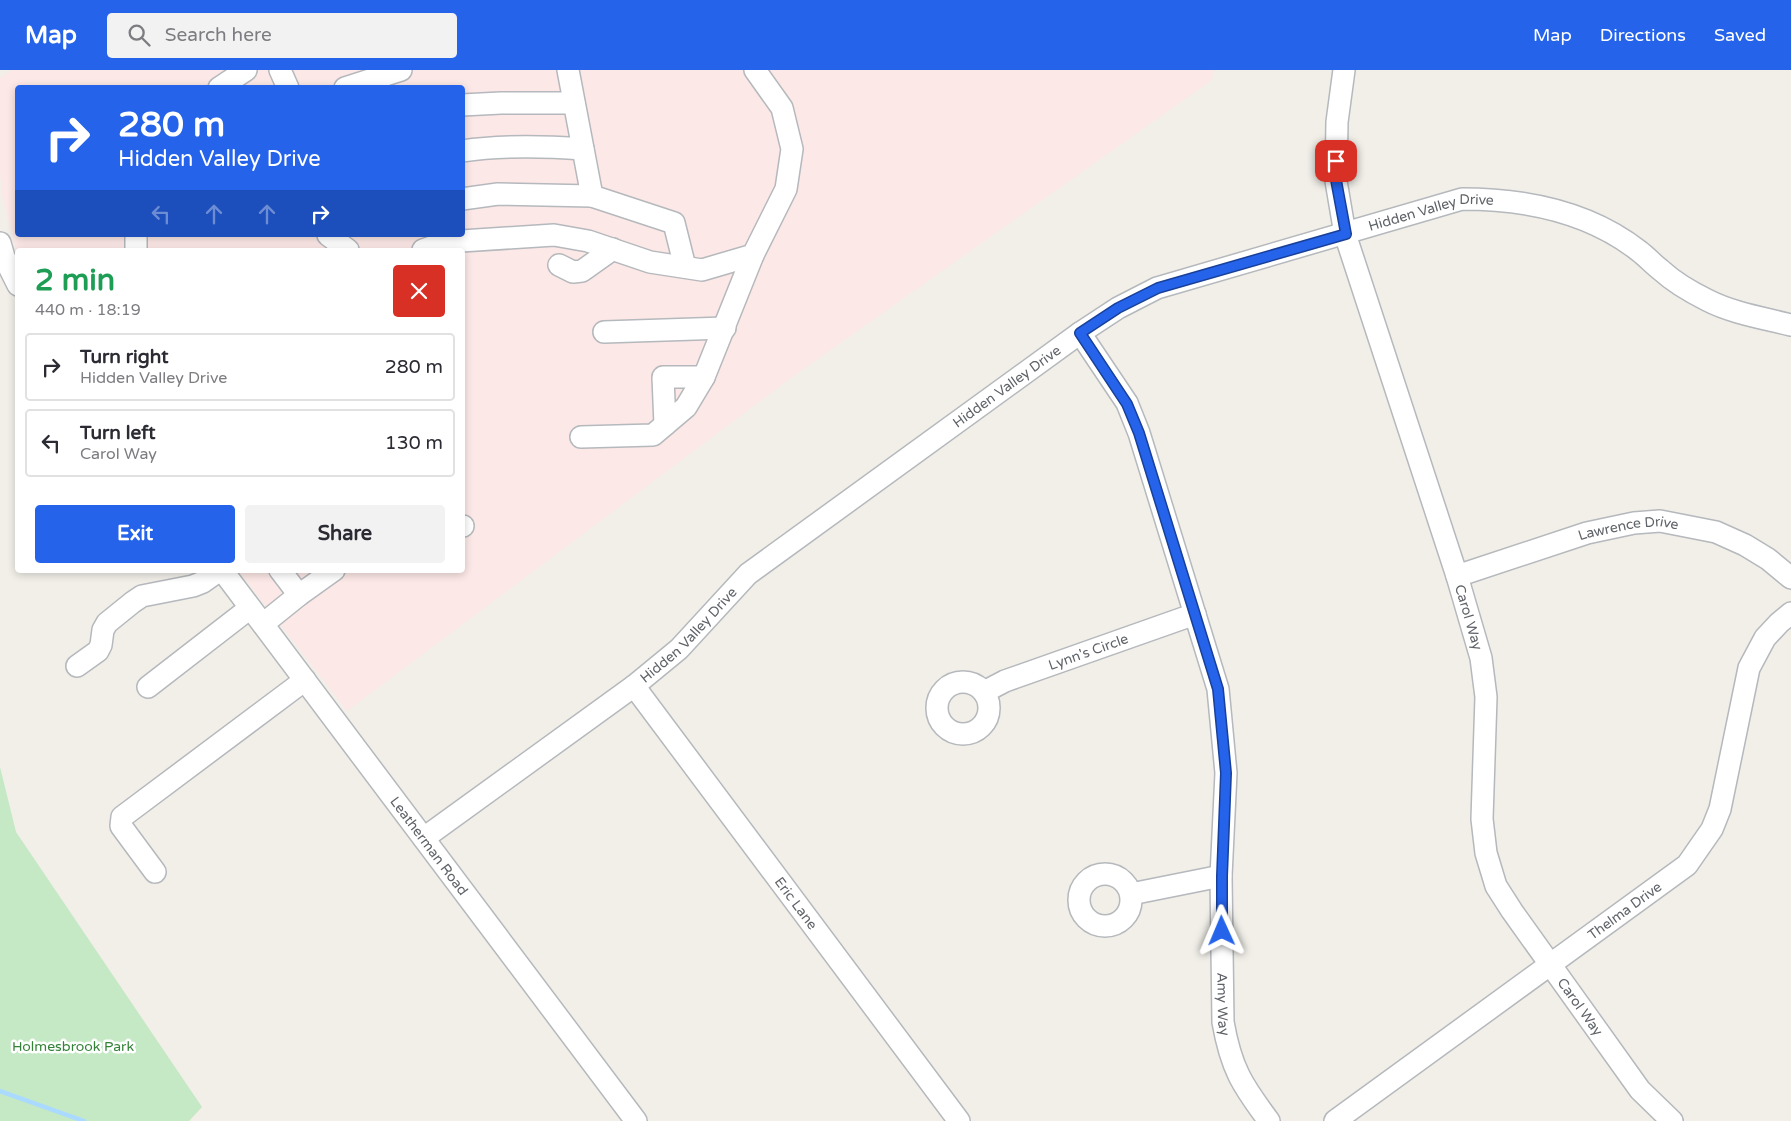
<!DOCTYPE html>
<html lang="en">
<head>
<meta charset="utf-8">
<style>
  body { margin:0; font-family:"Varela Round",sans-serif; background:#f2f2f3; color:#2b2b33; height:100vh; display:flex; flex-direction:column; font-size:19px; white-space:nowrap }
  * { box-sizing:border-box; margin:0 }
  p { font-size:16px; color:#7c7c81 }
  .icon { flex:none; width:28px; height:28px; fill:none; stroke:currentColor; stroke-width:2; stroke-linecap:round; stroke-linejoin:round }
  .map { position:relative; flex:1; overflow:hidden }
  .details { position:absolute; left:15px; top:178px; width:450px; height:325px; display:flex; flex-direction:column; background:#fff; border-radius:5px; box-shadow:0 2px 8px #0003 }
  .details>* { flex:none }
  .hud { position:absolute; left:15px; top:15px; width:450px; height:152px; border-radius:5px; box-shadow:0 2px 8px #0003; background:#2563eb; color:#fff; overflow:hidden }
  .pin { position:absolute; display:grid; place-items:center; width:42px; height:42px; color:#fff; margin:-21px; border-radius:10px; box-shadow:0 2px 8px #0006 }
  .me { position:absolute; width:55px; margin:-28px; rotate:359deg; stroke-linejoin:round; filter:drop-shadow(0 0 4px #0008) }
  .turn { display:flex; align-items:center; gap:18px; height:105px; padding:0 20px; font-size:22px }
  .turn .icon { width:65px; height:65px; stroke-width:2.5 }
  .turn b { display:block; font-size:35px; line-height:42px }
  .lanes { display:flex; align-items:center; height:48px; padding:0 20px; background:#0003; justify-content:center; gap:25px; direction:ltr }
  .lanes .off { opacity:.35 }
  .round { display:grid; place-items:center; flex:none; width:52px; height:52px; border-radius:5px; background:#f2f2f3 }
  .overview { display:flex; align-items:center; justify-content:space-between; height:85px; padding:0 20px }
  h1 { font-size:30px; font-weight:700; line-height:38px; color:#1e9e55 }
  .button { display:flex; gap:10px; margin-top:auto; padding:10px 20px }
  .button a { flex:1; height:58px; border-radius:5px; background:#2563eb; color:#fff; font-size:20px; font-weight:700; line-height:58px; text-align:center }
  .button a+a { background:#f2f2f3; color:#2b2b33 }
  ul { padding:0; list-style:none }
  li { display:flex; align-items:center; gap:15px; height:68px; margin:0 10px 8px; padding:0 10px; border:2px solid #e1e1e2; border-radius:5px }
  li div { flex:1 }
  li b { display:block; font-size:19px }
  li em { font-style:normal }
  header { display:flex; align-items:center; gap:30px; box-sizing:border-box; height:70px; padding:0 25px; background:#2563eb; color:#fff }
  header strong { font-size:24px }
  nav { display:flex; gap:28px; margin-inline-start:auto; font-size:18px }
  .search { width:350px; height:45px; background:#f2f2f3; display:flex; align-items:center; gap:12px; box-sizing:border-box; padding:0 18px; border-radius:5px; color:#7c7c81; font-size:19px }
  .map>svg:first-child { display:block }
</style>
</head>
<body>
<header>
<strong>Map</strong>
<div class="search"><svg class="icon" aria-label="search" viewBox="0 0 24 24"><circle cx="10" cy="10" r="6"/><path d="M15 15l6 6"/></svg>Search here</div>
<nav><a>Map</a><a>Directions</a><a>Saved</a></nav>
</header>
<div class="map">
<svg width="1791" height="1051" viewBox="0 0 1791 1051">
  <rect width="100%" height="100%" fill="#f1efe8"/>
  <path fill="#fce8e6" fill-rule="evenodd" d="M 12,0 L 1214,0 L 1212,10 L 791,308 L 347,641 L 238,500 L 462,500 L 462,180 L 18,180 L 17,185 L 2,125 L 0,101 L 0,8 ZM 18,18 L 462,18 L 462,165 L 18,165 Z"/>
  <polygon fill="#c5e8c5" points="0,697 16,762 202,1037 189,1051 0,1051"/>
  <g fill="none" stroke-linecap="round" stroke-linejoin="round">
    <polyline stroke="#aadaff" stroke-width="4.5" points="0,1021 84,1051"/>
    <g stroke="#b5b8bc" stroke-width="24">
      <g id="minor">
        <polyline points="280,0 288,18"/>
        <polyline points="568,0 592,126 674,153 685,197"/>
        <path id="s1" d="M 1344,0 L 1337,52 L 1336,111 L 1345,164 L 1457,506 L 1481,588 L 1486,627 L 1482,749 L 1486,783 L 1496,816 L 1512,841 L 1640,1020 L 1672,1051"/>
        <polyline points="219,18 246,0"/>
        <polyline points="345,18 401,0"/>
        <polyline points="462,35 501,33 574,33"/>
        <path d="M 462,81 C 502,75 542,76 583,79"/>
        <polyline points="462,129 498,124 592,126"/>
        <polyline points="328,165 348,180"/>
        <polyline points="0,173 4,187 18,215"/>
        <polyline points="136,180 136,165"/>
        <polyline points="423,180 446,172 554,165 588,171 650,192 702,200 753,185 786,119 792,79 782,38 755,0"/>
        <polyline points="559,195 573,202 582,201 613,179"/>
        <polyline points="604,262 725,258"/>
        <path id="s2" d="M 1080,263 L 1127,333 L 1139,363 L 1218,619 L 1226,703 L 1221,806 L 1223,952 C 1231,998 1242,1015 1269,1051"/>
        <polyline points="665,355 663,307 704,307"/>
        <polyline points="581,367 653,365 686,337 704,307 753,185"/>
        <polyline points="462,456 463,456"/>
        <path id="s3" d="M 222,500 L 636,1051"/>
        <path id="s4" d="M 1457,506 L 1587,463 L 1634,453 L 1660,451 L 1716,462 L 1745,475 L 1768,489 L 1791,508"/>
        <polyline points="299,525 334,500"/>
        <polyline points="263,554 299,525 280,500"/>
        <polyline points="77,596 98,581 101,575 103,560 107,553 133,532 142,526 193,516 203,512 220,500"/>
        <circle cx="963" cy="638" r="26"/>
        <path id="s5" d="M 634,616 L 959,1051"/>
        <polyline points="148,617 250,538"/>
        <path id="s6" d="M 984,622 L 1005,611 L 1195,544"/>
        <path id="s7" d="M 424,768 L 634,616 L 679,579 L 748,504 L 1080,263 L 1118,238 L 1157,218 L 1462,129 C 1525,129 1588,141 1639,181 C 1647,187 1654,195 1662,201 C 1675,213 1691,222 1707,230 C 1732,243 1763,248 1791,255"/>
        <polyline points="155,802 121,756 122,747 305,610"/>
        <circle cx="1105" cy="830" r="26"/>
        <polyline points="1131,824 1221,806"/>
        <path id="s8" d="M 1335,1051 L 1687,795 L 1712,759 L 1720,739 L 1749,598 L 1765,568 L 1779,553 L 1791,543"/>
      </g>
    </g>
    <use href="#minor" stroke="#fff" stroke-width="21"/>
  </g>
  <g fill="none" stroke-linecap="round" stroke-linejoin="round">
    <g stroke="#184099" stroke-width="12">
      <polyline id="route" points="1222,861 1222,806 1226,703 1218,619 1139,363 1127,334 1080,263 1118,238 1158,218 1346,164 1336,110 1336,91"/>
    </g>
    <use href="#route" stroke="#2563eb" stroke-width="9"/>
  </g>
  <g text-anchor="middle" stroke-width="5" stroke-linejoin="round" paint-order="stroke">
    <g font-size="14" fill="#5f6368" stroke="#fff">
      <text dy="5" stroke="none"><textPath href="#s7" startOffset="1204">Hidden Valley Drive</textPath></text>
      <text dy="5" stroke="none"><textPath href="#s7" startOffset="739">Hidden Valley Drive</textPath></text>
      <text dy="5" stroke="none"><textPath href="#s4" startOffset="179">Lawrence Drive</textPath></text>
      <text dy="5" stroke="none"><textPath href="#s1" startOffset="568">Carol Way</textPath></text>
      <text dy="5" stroke="none"><textPath href="#s7" startOffset="334">Hidden Valley Drive</textPath></text>
      <text dy="5" stroke="none"><textPath href="#s6" startOffset="112">Lynn's Circle</textPath></text>
      <text dy="5" stroke="none"><textPath href="#s3" startOffset="345">Leatherman Road</textPath></text>
      <text dy="5" stroke="none"><textPath href="#s5" startOffset="271">Eric Lane</textPath></text>
      <text dy="5" stroke="none"><textPath href="#s8" startOffset="358">Thelma Drive</textPath></text>
      <text dy="5" stroke="none"><textPath href="#s2" startOffset="700">Amy Way</textPath></text>
      <text dy="5" stroke="none"><textPath href="#s1" startOffset="988">Carol Way</textPath></text>
    </g>
    <g font-size="14" fill="#348238" stroke="#fff">
      <text x="73" y="981">Holmesbrook Park</text>
    </g>
  </g>
</svg>
<div class="pin" style="left:1336px;top:91px;background:#d93025"><svg class="icon" aria-label="arrive" viewBox="0 0 24 24"><path d="M6 21V4h12l-3 4 3 4H6"/></svg></div>
<svg class="me" style="left:1222px;top:861px" viewBox="-20 -20 40 40"><path d="M0-17L14 15 0 8-14 15z" fill="#2563eb" stroke="#fff" stroke-width="4"/></svg>
<div class="hud">
<div class="turn"><svg class="icon" aria-label="right" viewBox="0 0 24 24"><path d="M7 20v-9h11M14 6l5 5-5 5"/></svg><div><b>280 m</b>Hidden Valley Drive</div></div>
<div class="lanes"><svg class="icon off" aria-label="left" viewBox="0 0 24 24"><path d="M17 20v-9H6M10 6l-5 5 5 5"/></svg><svg class="icon off" aria-label="ahead" viewBox="0 0 24 24"><path d="M12 20V5M6 11l6-6 6 6"/></svg><svg class="icon off" aria-label="ahead" viewBox="0 0 24 24"><path d="M12 20V5M6 11l6-6 6 6"/></svg><svg class="icon" aria-label="right" viewBox="0 0 24 24"><path d="M7 20v-9h11M14 6l5 5-5 5"/></svg></div>
</div>
<section class="details">
<div class="overview"><div><h1>2 min</h1><p>440 m · 18:19</p></div><a class="round" style="background:#d93025;color:#fff"><svg class="icon" aria-label="close" viewBox="0 0 24 24"><path d="M6 6l12 12M18 6L6 18"/></svg></a></div>
<ul>
<li><svg class="icon" aria-label="right" viewBox="0 0 24 24"><path d="M7 20v-9h11M14 6l5 5-5 5"/></svg><div><b>Turn right</b><p>Hidden Valley Drive</p></div><em>280 m</em></li>
<li><svg class="icon" aria-label="left" viewBox="0 0 24 24"><path d="M17 20v-9H6M10 6l-5 5 5 5"/></svg><div><b>Turn left</b><p>Carol Way</p></div><em>130 m</em></li>
</ul>
<div class="button"><a>Exit</a><a>Share</a></div>
</section>
</div>
</body>
</html>
